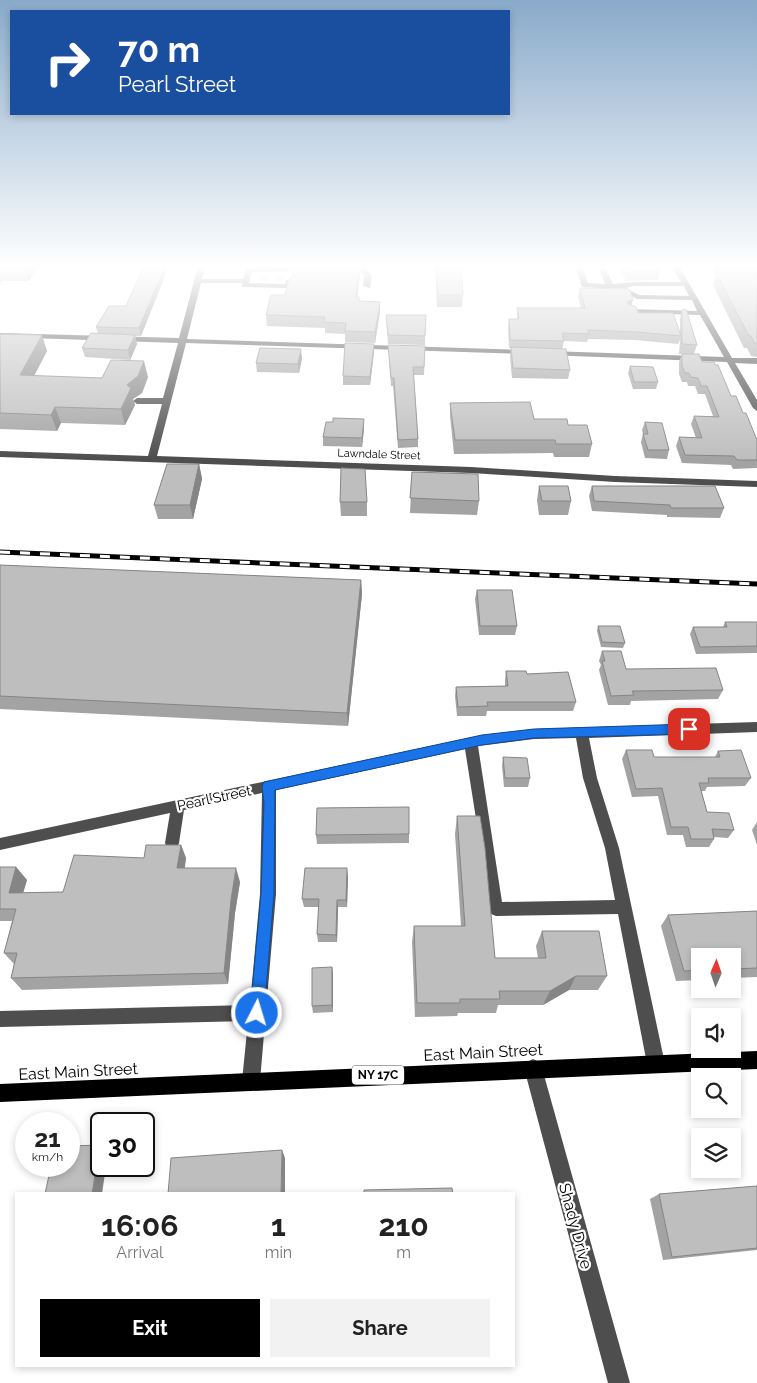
<!DOCTYPE html>
<html lang="en">
<head>
<meta charset="utf-8">
<style>
  body { margin:0; font-family:Raleway,sans-serif; background:#f2f2f2; color:#222; height:100vh; display:flex; flex-direction:column; font-size:19px; white-space:nowrap }
  * { box-sizing:border-box; margin:0 }
  p { font-size:16px; color:#767676 }
  .icon { flex:none; width:28px; height:28px; fill:none; stroke:currentColor; stroke-width:2; stroke-linecap:round; stroke-linejoin:round }
  .map { position:relative; flex:1; overflow:hidden }
  .details { position:absolute; left:15px; top:1192px; width:500px; height:175px; display:flex; flex-direction:column; background:#fff; border-radius:0px; box-shadow:0 2px 8px #0003 }
  .details>* { flex:none }
  .banner { position:absolute; left:10px; top:10px; width:500px; height:105px; border-radius:0px; box-shadow:0 2px 8px #0003; background:#1a4fa0; color:#fff; overflow:hidden }
  .needle { width:32px; rotate:2deg }
  .controls { position:absolute; left:691px; top:948px; display:grid; gap:10px }
  .controls a { display:grid; place-items:center; width:50px; height:50px; border-radius:0px; background:#fff; box-shadow:0 2px 8px #0003; font-size:25px }
  .speed { position:absolute; left:15px; top:1112px; display:flex; gap:10px; font-size:25px; font-weight:700; text-align:center }
  .speed>* { display:grid; place-content:center; width:65px; height:65px; border-radius:50%; background:#fff; box-shadow:0 2px 8px #0003; line-height:1 }
  .speed small { font-size:12px; font-weight:400 }
  .speed .limit { border:2px solid #111; border-radius:8px; background:#fff; color:#111 }
  .pin { position:absolute; display:grid; place-items:center; width:42px; height:42px; color:#fff; margin:-21px; border-radius:10px; box-shadow:0 2px 8px #0006 }
  .me { position:absolute; width:55px; margin:-28px; rotate:5deg; stroke-linejoin:round; filter:drop-shadow(0 0 4px #0008) }
  .turn { display:flex; align-items:center; gap:18px; height:105px; padding:0 25px; font-size:22px }
  .turn .icon { width:65px; height:65px; stroke-width:2.5 }
  .turn b { display:block; font-size:35px; line-height:42px }
  .eta { display:flex; justify-content:space-evenly; align-items:center; height:85px; text-align:center }
  .eta b { font-size:30px; font-weight:700; line-height:35px }
  .cta { display:flex; gap:10px; margin-top:auto; padding:10px 25px }
  .cta a { flex:1; height:58px; border-radius:0px; background:#000; color:#fff; font-size:20px; font-weight:700; line-height:58px; text-align:center }
  .cta a+a { background:#f2f2f2; color:#222 }
  .map>svg:first-child { display:block }
</style>
</head>
<body>
<div class="map">
<svg width="757" height="1383" viewBox="0 0 757 1383">
  <rect width="100%" height="100%" fill="#fff"/>
  <g fill="none" stroke-linecap="round" stroke-linejoin="round">
    <g stroke="#d9d9d9" stroke-width="8" stroke-dasharray="8 4.5" stroke-linecap="butt">
      <polyline points="263,281 264,276"/>
      <polyline points="278,282 279,277"/>
    </g>
    <g fill="#4e4e4e" fill-rule="evenodd">
      <polygon points="198,266 206,266 202,279 243,279 246,269 252,267 308,267 312,269 308,271 252,272 249,283 285,284 286,280 292,280 292,286 288,288 245,287 242,287 242,283 201,283 187,339 527,350 531,352 527,354 186,343 157,456 471,467 615,476 757,481 757,487 615,482 471,473 0,457 0,451 148,456 162,404 137,404 133,401 137,398 163,398 178,343 0,337 0,333 179,338"/>
      <polygon points="361,266 367,266 367,270 372,275 370,288 363,286 364,275 359,270"/>
      <path d="M 575,266 L 582,266 L 588,283 L 605,284 L 598,266 L 605,266 L 613,284 L 634,282 L 681,282 L 672,266 L 679,266 L 732,358 L 757,358 L 757,364 L 735,363 L 757,400 L 757,411 L 753,408 L 727,362 L 547,355 L 546,353 L 550,351 L 724,357 L 700,315 L 631,313 L 627,311 L 631,309 L 697,311 L 692,300 L 637,299 L 617,289 L 582,287 ZM 634,286 L 684,286 L 689,296 L 639,295 L 626,288 Z"/>
      <polygon points="744,266 757,266 757,270 746,270"/>
      <path d="M 757,722 L 757,732 L 589,738 L 597,778 L 619,848 L 665,1064 L 662,1070 L 656,1073 L 650,1070 L 647,1064 L 618,914 L 496,916 L 491,914 L 465,749 L 276,790 L 276,894 L 260,1081 L 257,1087 L 251,1090 L 245,1087 L 242,1081 L 248,1021 L 0,1027 L 0,1011 L 250,1005 L 260,894 L 262,793 L 184,810 L 179,843 L 177,848 L 172,849 L 167,848 L 165,843 L 170,813 L 0,850 L 0,838 L 482,735 L 534,729 ZM 576,738 L 583,778 L 605,848 L 615,900 L 502,902 L 478,746 L 534,739 Z"/>
      <polygon points="533,1059 539,1062 542,1068 630,1383 608,1383 524,1068 527,1062"/>
    </g>
    <polygon fill="#000" fill-rule="evenodd" points="757,1051 757,1069 0,1102 0,1084"/>
    <g stroke="#000" stroke-width="5">
      <polyline id="rail" points="0,552 757,584"/>
    </g>
    <use href="#rail" stroke="#fff" stroke-width="3" stroke-dasharray="10" stroke-linecap="butt"/>
  </g>
  <g fill="#a3a3a3">
    <polygon points="0,266 37,266 29,281 2,281 0,284"/>
    <polygon points="144,266 167,266 168,268 141,336 135,336 137,344 130,360 85,357 82,348 98,334 96,327 126,306"/>
    <polygon points="435,266 461,266 463,295 462,307 437,307"/>
    <polygon points="619,266 658,266 660,271 658,280 626,281"/>
    <polygon points="715,266 749,266 757,272 757,357 751,356 747,348 744,348 713,285 716,275 713,272"/>
    <polygon points="291,269 360,274 357,297 359,297 359,301 380,302 380,312 375,343 345,342 345,334 325,333 325,328 267,326 266,315 285,295 292,277"/>
    <polygon points="580,288 633,299 631,305 638,313 680,333 680,319 682,310 697,345 694,354 679,354 680,340 678,344 635,340 588,339 587,342 564,341 562,349 570,370 568,379 512,378 510,357 511,348 509,348 508,328 509,319 517,319 517,308 581,308 578,297"/>
    <polygon points="386,315 426,315 425,345 388,344"/>
    <polygon points="0,334 47,351 34,376 102,378 148,377 142,393 133,399 135,405 125,425 61,423 57,431 0,429"/>
    <polygon points="374,344 374,352 370,385 343,385 343,376"/>
    <polygon points="388,345 425,346 424,375 414,375 418,439 418,447 398,448 393,386 391,386"/>
    <polygon points="682,354 702,362 731,396 743,413 757,440 757,468 733,469 731,465 682,463 676,446 679,437 696,438 691,424 694,416 713,416 705,394 698,394 695,386 688,386 687,382 682,382 679,374 679,362"/>
    <polygon points="302,358 299,373 257,372 256,363"/>
    <polygon points="630,366 658,382 656,389 633,389 628,373"/>
    <polygon points="450,403 534,419 568,425 592,444 589,457 554,457 553,453 454,454 450,416"/>
    <polygon points="645,422 669,450 667,459 645,458 641,442 643,434 642,430"/>
    <polygon points="364,428 362,447 323,446 323,437"/>
    <polygon points="199,464 202,479 193,519 158,519 154,505"/>
    <polygon points="412,472 479,501 477,515 410,513"/>
    <polygon points="539,486 571,501 568,515 539,515 537,500"/>
    <polygon points="592,486 724,508 720,518 667,517 667,515 592,511 589,496"/>
    <polygon points="340,502 367,502 367,516 341,516"/>
    <polygon points="0,565 361,580 362,594 348,726 0,709"/>
    <polygon points="477,590 517,626 515,635 479,635 475,599"/>
    <polygon points="725,622 757,622 757,653 696,654 690,634 693,627 723,627"/>
    <polygon points="598,626 625,643 623,648 601,647 597,631"/>
    <polygon points="602,651 626,669 723,690 718,699 631,701 630,705 608,705 599,670 601,665 599,661"/>
    <polygon points="506,671 527,674 576,702 573,711 487,711 486,716 457,716 455,696 456,687 505,686 505,680"/>
    <polygon points="626,750 654,757 715,757 718,751 751,778 745,786 707,787 705,791 701,791 707,812 734,830 728,838 714,837 714,839 709,847 686,847 683,835 667,835 658,796 632,797 622,759"/>
    <polygon points="503,757 530,778 528,787 504,787 502,766"/>
    <polygon points="457,816 495,958 538,958 536,946 542,931 607,976 598,990 569,990 543,1005 498,1005 496,1013 458,1013 457,1016 415,1017 412,942 414,926 461,926 455,834"/>
    <polygon points="757,822 757,845 752,830"/>
    <polygon points="409,834 409,843 317,844 316,835"/>
    <polygon points="181,845 186,858 185,868 240,882 235,913 228,984 22,990 11,978 14,964 4,953 12,921 0,921 0,867 16,867 27,880 23,893 63,892 144,858"/>
    <polygon points="348,876 347,907 338,907 337,942 318,942 317,934 319,907 304,907 302,899"/>
    <polygon points="757,911 757,977 732,978 732,956 700,956 700,980 676,981 661,926 668,915"/>
    <polygon points="332,967 333,974 333,1012 313,1013 312,1006"/>
    <polygon points="757,1186 757,1250 663,1260 650,1199 659,1194"/>
  </g>
  <g fill="#858585">
    <polygon points="30,266 37,266 29,281 26,273"/>
    <polygon points="165,266 167,266 168,268 141,336 139,328"/>
    <polygon points="360,266 360,274 356,308 356,297"/>
    <polygon points="633,299 631,307 625,310 627,302"/>
    <polygon points="380,302 380,312 375,343 375,332"/>
    <polygon points="42,335 47,351 26,391 20,375"/>
    <polygon points="135,335 137,344 130,360 128,350"/>
    <polygon points="374,344 374,352 370,385 370,377"/>
    <polygon points="301,349 302,358 299,373 298,364"/>
    <polygon points="144,361 148,377 142,393 133,399 135,405 125,425 121,409 127,385"/>
    <polygon points="55,407 61,423 57,431 51,415"/>
    <polygon points="364,419 364,428 362,447 362,438"/>
    <polygon points="199,464 202,479 193,519 190,505"/>
    <polygon points="361,580 362,594 348,726 347,713"/>
    <polygon points="181,845 186,858 182,881 177,868"/>
    <polygon points="16,867 27,880 19,906 9,893"/>
    <polygon points="236,868 240,882 235,913 228,984 224,973 231,900"/>
    <polygon points="347,868 348,876 347,907 346,900"/>
    <polygon points="337,900 338,907 337,942 336,935"/>
    <polygon points="332,967 333,974 333,1012 332,1005"/>
    <polygon points="576,976 569,990 543,1005 550,991"/>
    <polygon points="100,1145 101,1145 101,1166 106,1166 102,1194 92,1194"/>
    <polygon points="282,1150 285,1158 285,1194 281,1194"/>
  </g>
  <g fill="#bebebe" stroke="#858585">
    <polygon points="0,266 30,266 26,273 0,273"/>
    <polygon points="144,266 165,266 139,328 96,327 109,306 126,306"/>
    <polygon points="292,266 359,266 356,297 359,297 359,301 380,302 375,332 345,331 346,323 324,322 325,317 266,315 271,295 285,295 289,279 293,276 294,272 291,269"/>
    <polygon points="436,266 461,266 463,295 438,295"/>
    <polygon points="625,266 658,266 660,271 628,272"/>
    <polygon points="721,266 749,266 757,272 757,344 755,344 751,336 749,336 716,273 726,273"/>
    <polygon points="580,288 629,289 633,299 627,302 628,304 636,307 638,313 673,313 681,336 637,332 588,330 589,334 562,333 564,341 510,340 509,319 519,319 517,308 585,308"/>
    <polygon points="686,309 697,345 682,344 682,310"/>
    <polygon points="386,315 426,315 425,336 388,335"/>
    <polygon points="91,333 135,335 128,350 82,348"/>
    <polygon points="0,334 42,335 20,375 102,378 111,360 144,361 138,376 127,385 131,388 121,409 55,407 51,415 0,413"/>
    <polygon points="345,343 374,344 370,377 343,376"/>
    <polygon points="388,345 425,346 424,367 413,367 418,439 398,440 394,378 391,378"/>
    <polygon points="511,347 566,349 570,370 513,368"/>
    <polygon points="260,348 301,349 298,364 256,363"/>
    <polygon points="682,354 699,354 702,362 714,362 715,365 718,365 731,396 736,396 743,413 746,413 757,440 757,460 737,460 734,456 685,455 679,437 702,438 694,416 719,417 707,386 701,386 698,378 691,377 689,373 685,373 682,366"/>
    <polygon points="630,366 653,367 658,382 634,382"/>
    <polygon points="530,402 534,419 567,419 568,425 587,425 592,444 556,444 555,440 455,440 450,403"/>
    <polygon points="333,418 364,419 362,438 323,437 326,422 333,422"/>
    <polygon points="645,422 662,423 669,450 648,450 643,434 648,434"/>
    <polygon points="167,464 199,464 190,505 154,505"/>
    <polygon points="341,468 365,469 367,502 340,502"/>
    <polygon points="412,472 478,474 479,501 410,498"/>
    <polygon points="539,486 568,486 571,501 542,501"/>
    <polygon points="592,486 715,486 724,508 671,508 670,505 594,501"/>
    <polygon points="0,565 361,580 347,713 0,696"/>
    <polygon points="477,590 512,590 517,626 480,626"/>
    <polygon points="725,622 757,622 757,646 700,647 693,627 727,627"/>
    <polygon points="598,626 620,626 625,643 602,642"/>
    <polygon points="602,651 621,651 626,669 716,668 723,690 632,691 634,695 611,696 602,661 605,661"/>
    <polygon points="506,671 526,671 527,674 568,672 576,702 487,702 488,706 458,707 456,687 508,686"/>
    <polygon points="626,750 652,750 654,757 720,757 718,751 741,750 751,778 708,778 709,783 699,783 707,812 729,813 734,830 712,829 714,839 691,839 688,827 671,827 662,788 636,789"/>
    <polygon points="503,757 527,758 530,778 505,778"/>
    <polygon points="409,807 409,834 316,835 317,808"/>
    <polygon points="457,816 480,816 485,848 495,958 546,958 542,931 599,931 607,976 576,976 550,991 499,991 500,999 460,999 460,1003 417,1003 414,926 465,926"/>
    <polygon points="146,845 181,845 177,868 236,868 231,900 224,973 11,978 17,953 4,953 16,909 0,909 0,867 16,867 9,893 63,892 74,855 144,858"/>
    <polygon points="305,868 347,868 346,900 337,900 336,935 317,934 319,899 302,899"/>
    <polygon points="757,911 757,968 732,969 732,956 700,956 700,970 684,971 668,915"/>
    <polygon points="332,967 332,1005 312,1006 312,968"/>
    <polygon points="100,1145 92,1194 45,1194 51,1166 69,1166 69,1146"/>
    <polygon points="282,1150 281,1194 168,1194 171,1158"/>
    <polygon points="757,1186 757,1248 672,1257 659,1194"/>
    <polygon points="452,1188 453,1194 364,1194 364,1190"/>
  </g>
  <linearGradient id="sky" x2="0" y2="1"><stop stop-color="#89aaca"/><stop offset="0.58" stop-color="#fff"/><stop offset="1" stop-color="#fff" stop-opacity="0"/></linearGradient>
  <rect width="757" height="459" fill="url(#sky)"/>
  <polygon fill="#1a73e8" stroke="#114b97" points="689,724 693,726 695,729 693,732 689,734 534,738 482,745 275,790 274,894 264,1013 262,1019 257,1021 252,1019 250,1013 261,894 264,803 262,786 264,782 482,735 534,729"/>
  <g text-anchor="middle" stroke-width="4.5" stroke-linejoin="round" paint-order="stroke">
    <g font-size="11" fill="#000" stroke="#fff">
      <text transform="translate(379 454) rotate(2)" y="4">Lawndale Street</text>
    </g>
    <rect fill="#fff" stroke="#4c4c4c" stroke-width="1" x="352" y="1065.5" width="52" height="19" rx="4"/>
    <g font-size="12" font-weight="bold" fill="#000">
      <text x="378" y="1079">NY 17C</text>
    </g>
    <g font-size="14" fill="#000" stroke="#fff">
      <text transform="translate(214 798) rotate(-12)" y="5">Pearl Street</text>
    </g>
    <g font-size="16" fill="#000" stroke="#fff">
      <text transform="translate(483 1052) rotate(-3)" y="6">East Main Street</text>
      <text transform="translate(78 1071) rotate(-3)" y="6">East Main Street</text>
      <text transform="translate(576 1226) rotate(75)" y="6">Shady Drive</text>
    </g>
  </g>
</svg>
<div class="controls">
<a><svg class="needle" viewBox="-14 -14 28 28"><path d="M0-13l5 13h-10z" fill="#e53935"/><path d="M0 13l5-13h-10z" fill="#767676"/></svg></a>
<a><svg class="icon" aria-label="sound" viewBox="0 0 24 24"><path d="M4 9h4l5-4v14l-5-4H4zM17 9q2 3 0 6"/></svg></a>
<a><svg class="icon" aria-label="search" viewBox="0 0 24 24"><circle cx="10" cy="10" r="6"/><path d="M15 15l6 6"/></svg></a>
<a><svg class="icon" aria-label="layers" viewBox="0 0 24 24"><path d="M12 4l9 5-9 5-9-5zM3 14l9 5 9-5"/></svg></a>
</div>
<div class="speed"><div>21<small>km/h</small></div><div class="limit">30</div></div>
<div class="pin" style="left:689px;top:729px;background:#d93025"><svg class="icon" aria-label="arrive" viewBox="0 0 24 24"><path d="M6 21V4h12l-3 4 3 4H6"/></svg></div>
<svg class="me" style="left:257px;top:1013px" viewBox="-20 -20 40 40"><circle r="17" fill="#1a73e8" stroke="#fff" stroke-width="3"/><path d="M0-11L8 9 0 5-8 9z" fill="#fff"/></svg>
<div class="banner">
<div class="turn"><svg class="icon" aria-label="right" viewBox="0 0 24 24"><path d="M7 20v-9h11M14 6l5 5-5 5"/></svg><div><b>70 m</b>Pearl Street</div></div>
</div>
<section class="details">
<div class="eta">
<div><b>16:06</b><p>Arrival</p></div>
<div><b>1</b><p>min</p></div>
<div><b>210</b><p>m</p></div>
</div>
<div class="cta"><a>Exit</a><a>Share</a></div>
</section>
</div>
</body>
</html>
